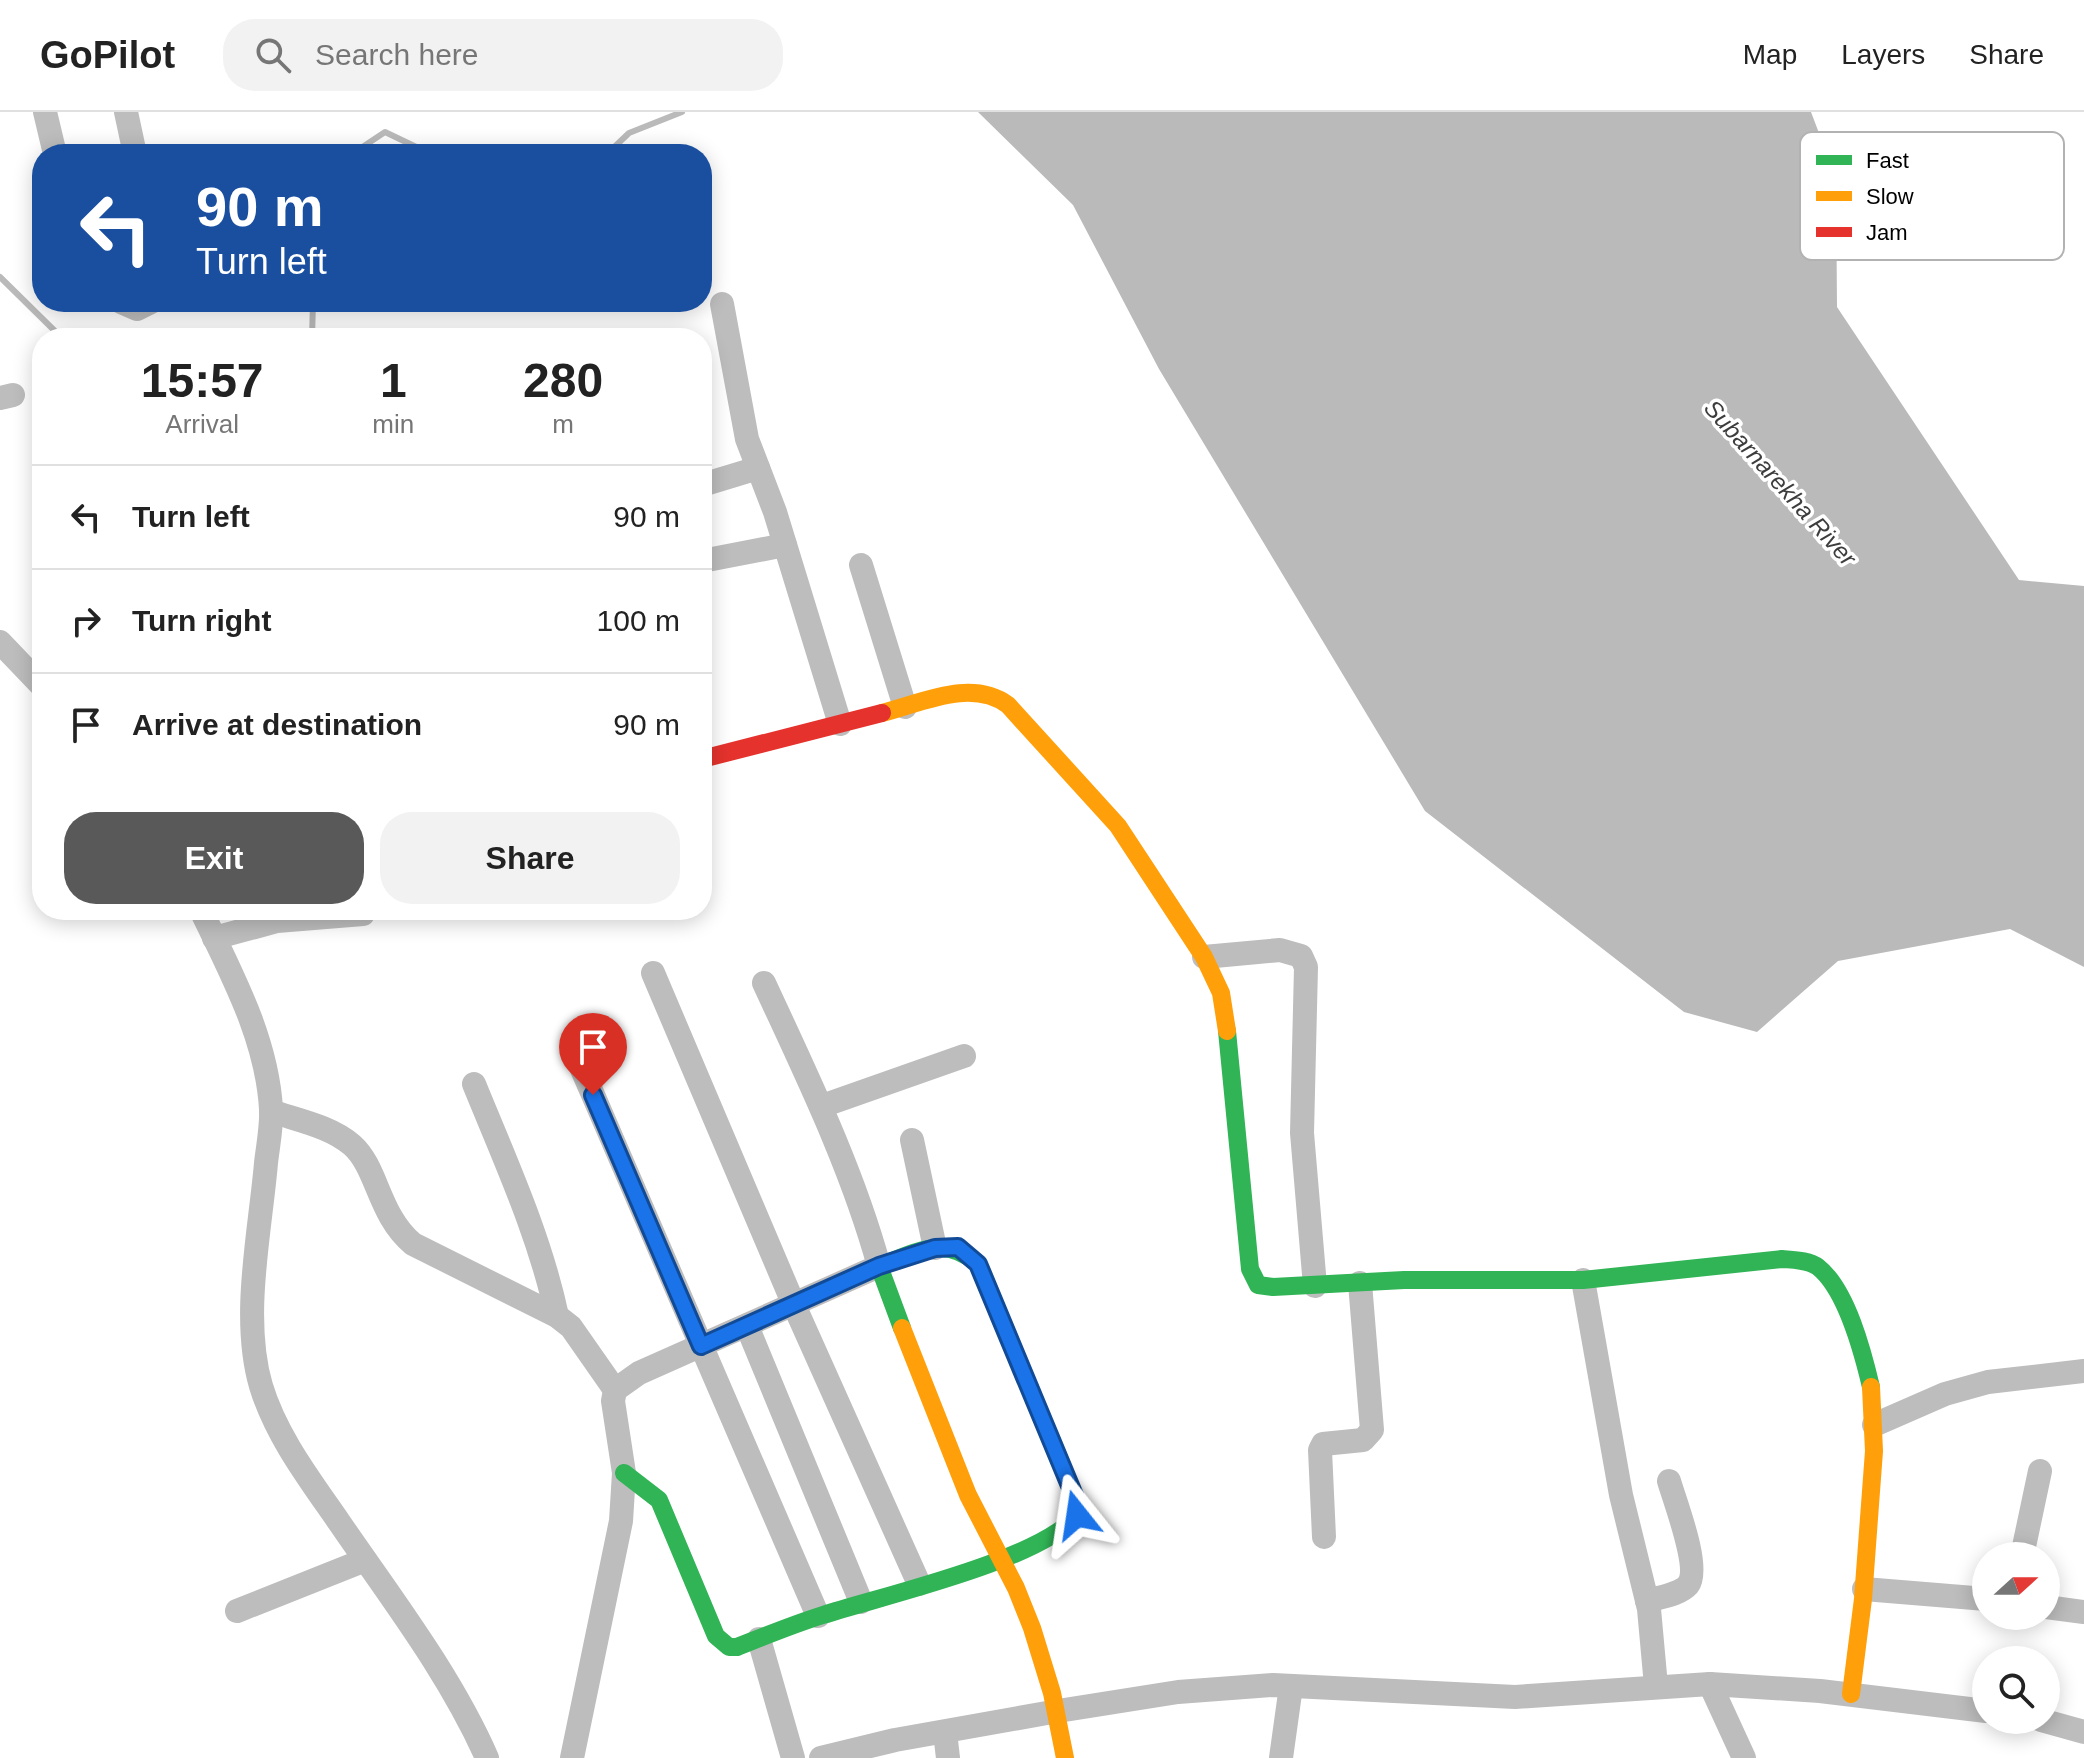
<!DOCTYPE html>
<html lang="en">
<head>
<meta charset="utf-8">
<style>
  body { margin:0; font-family:Arial,sans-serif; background:#f2f2f2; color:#222; height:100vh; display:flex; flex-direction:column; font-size:30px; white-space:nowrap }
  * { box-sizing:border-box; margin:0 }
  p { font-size:26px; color:#767676 }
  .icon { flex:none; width:44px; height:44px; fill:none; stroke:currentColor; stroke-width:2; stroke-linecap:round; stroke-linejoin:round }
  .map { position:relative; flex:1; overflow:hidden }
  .side { position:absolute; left:32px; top:216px; width:680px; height:592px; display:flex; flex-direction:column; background:#fff; border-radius:32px; box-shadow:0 4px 20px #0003 }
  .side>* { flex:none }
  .banner { position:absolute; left:32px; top:32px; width:680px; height:168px; border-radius:32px; box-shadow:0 4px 20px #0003; background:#1a4fa0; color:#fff; overflow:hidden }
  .needle { width:52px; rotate:69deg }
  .controls { position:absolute; left:1972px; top:1430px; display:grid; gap:16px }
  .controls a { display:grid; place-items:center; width:88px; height:88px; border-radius:50%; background:#fff; box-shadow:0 4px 20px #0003; font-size:40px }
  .pin { position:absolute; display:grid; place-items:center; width:68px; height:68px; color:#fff; margin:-82px -34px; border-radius:50% 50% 50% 0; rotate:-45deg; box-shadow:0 0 8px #0007 }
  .pin .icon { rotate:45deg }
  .me { position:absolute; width:88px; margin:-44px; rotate:345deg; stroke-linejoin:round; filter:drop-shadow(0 0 6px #0008) }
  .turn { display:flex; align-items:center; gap:28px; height:168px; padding:0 32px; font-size:36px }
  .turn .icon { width:104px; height:104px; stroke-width:2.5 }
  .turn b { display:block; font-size:56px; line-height:68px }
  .eta { display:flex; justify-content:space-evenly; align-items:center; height:136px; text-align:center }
  .eta b { font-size:48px; font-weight:800; line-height:56px }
  .primary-button { display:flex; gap:16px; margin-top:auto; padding:16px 32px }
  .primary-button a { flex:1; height:92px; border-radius:32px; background:#595959; color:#fff; font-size:32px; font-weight:800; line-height:92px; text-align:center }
  .primary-button a+a { background:#f2f2f2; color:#222 }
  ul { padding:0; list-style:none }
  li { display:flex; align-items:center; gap:24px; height:104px; padding:0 32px; border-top:2px solid #e0e0e0 }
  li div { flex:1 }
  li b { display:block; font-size:30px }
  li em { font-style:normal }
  header { display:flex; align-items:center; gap:48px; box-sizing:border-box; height:112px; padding:0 40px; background:#fff; border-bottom:2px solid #e0e0e0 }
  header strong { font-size:38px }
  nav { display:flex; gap:44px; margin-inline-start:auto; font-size:28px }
  .search { width:560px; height:72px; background:#f2f2f2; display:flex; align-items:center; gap:20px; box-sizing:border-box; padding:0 28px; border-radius:32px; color:#767676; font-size:30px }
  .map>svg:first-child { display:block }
</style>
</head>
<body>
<header>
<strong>GoPilot</strong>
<div class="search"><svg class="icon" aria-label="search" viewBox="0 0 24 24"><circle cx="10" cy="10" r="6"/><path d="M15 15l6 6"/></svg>Search here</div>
<nav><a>Map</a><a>Layers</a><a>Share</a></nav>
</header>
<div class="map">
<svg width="2084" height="1646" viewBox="0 0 2084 1646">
  <rect width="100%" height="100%" fill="#fff"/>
  <polygon fill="#bababa" points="978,0 1811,0 1836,66 1837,195 2019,468 2084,474 2084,855 2010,817 1838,849 1757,920 1684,900 1425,699 1159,257 1073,93"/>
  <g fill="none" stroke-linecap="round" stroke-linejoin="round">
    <g stroke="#bababa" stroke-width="6">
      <polyline points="352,42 385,20 431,42"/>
      <polyline points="607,42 629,21 682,0"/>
      <polyline points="0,165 62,226"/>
      <polyline points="312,226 313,190"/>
    </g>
    <g stroke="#bdbdbd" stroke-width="24">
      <polyline points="45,0 55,42"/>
      <polyline points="126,0 135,42"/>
      <polyline points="121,190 137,197 151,190"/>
      <polyline points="722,192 747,327 775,400 840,612"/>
      <polyline points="0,286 13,283"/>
      <polyline points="702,373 758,356"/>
      <polyline points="702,449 785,433"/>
      <polyline points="861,453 905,595"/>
      <polyline points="0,530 42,574"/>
      <path d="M 201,798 C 231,861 267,926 271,997 C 272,1014 268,1033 266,1051 C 260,1121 241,1206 261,1274 C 276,1324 310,1368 339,1410 C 391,1486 450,1562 487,1646"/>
      <polyline points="214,826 277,809 363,802"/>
      <polyline points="1204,845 1280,838 1301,844 1306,855 1302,1021 1315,1174"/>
      <polyline points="653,861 794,1193 919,1472"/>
      <polyline points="581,955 818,1504"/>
      <path d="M 474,972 C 505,1048 540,1124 557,1204"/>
      <polyline points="822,994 964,944"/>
      <path d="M 271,999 C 297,1008 330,1014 352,1033 C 378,1056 378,1103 413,1132 L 557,1204 L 571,1215 L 615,1278"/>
      <polyline points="912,1028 935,1136"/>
      <polyline points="1583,1168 1621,1383 1649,1497 1656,1574"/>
      <polyline points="747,1214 861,1490"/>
      <polyline points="1874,1313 1945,1282 1988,1270 2084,1259"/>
      <polyline points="1324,1425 1320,1338 1323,1332 1363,1328 1372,1318 1360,1171"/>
      <polyline points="2022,1444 2040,1359"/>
      <polyline points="1864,1477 1986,1487"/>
      <path d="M 1647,1489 C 1659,1485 1679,1483 1688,1473 C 1701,1456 1675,1390 1669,1369"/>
      <polyline points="2046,1495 2084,1500"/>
      <polyline points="237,1499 365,1448"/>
      <polyline points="759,1527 793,1646"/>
      <polyline points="1710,1572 1744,1646"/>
      <polyline points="2041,1608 2084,1620"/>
      <polyline points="945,1620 948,1646"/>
      <path d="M 572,1646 L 621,1409 L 624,1361 L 613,1289 L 615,1278 L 639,1261 L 879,1154 C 852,1056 807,964 764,871"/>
      <polyline points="821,1646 895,1628 1058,1599 1178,1580 1273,1573 1515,1585 1710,1572 1820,1579 1986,1599"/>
      <polyline points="1281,1646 1291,1574"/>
    </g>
    <g stroke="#30b455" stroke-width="18">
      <path d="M 1227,919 L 1250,1157 L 1258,1173 L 1273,1175 L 1404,1168 L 1583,1168 L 1782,1147 C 1794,1148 1809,1148 1818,1155 C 1847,1178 1863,1241 1871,1275"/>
      <path d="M 624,1361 L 659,1388 L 716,1524 L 729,1535 L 737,1535 C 765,1524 794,1512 823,1503 C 882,1484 1041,1448 1077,1403 L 1076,1388 L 978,1152 C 944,1122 916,1141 879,1154 L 902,1216"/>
    </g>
    <g stroke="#ff9f0a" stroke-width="18">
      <path d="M 882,601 C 922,591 971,566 1008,593 L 1118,714 L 1204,845 L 1221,881 L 1227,919"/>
      <polyline points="902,1216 968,1383 1016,1476 1032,1516 1052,1581 1065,1646"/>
      <polyline points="1851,1582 1863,1487 1874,1339 1871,1275"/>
    </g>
    <polyline stroke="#e5322d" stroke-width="18" points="702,647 882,601"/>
  </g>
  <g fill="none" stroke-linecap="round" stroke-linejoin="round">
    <g stroke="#114b97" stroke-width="20">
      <polyline id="route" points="593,983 701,1234 879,1154 935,1136 958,1135 978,1152 1076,1388 1077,1403"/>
    </g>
    <use href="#route" stroke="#1a73e8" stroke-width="14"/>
  </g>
  <g text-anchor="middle" stroke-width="7" stroke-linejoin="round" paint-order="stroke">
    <g font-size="24" font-style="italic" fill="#3d3d3d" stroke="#fff">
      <text transform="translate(1780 371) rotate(48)" y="8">Subarnarekha River</text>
    </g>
  </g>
  <rect x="1800" y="20" width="264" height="128" rx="12" fill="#fff" stroke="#b2b2b2" stroke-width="2"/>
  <rect x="1816" y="43" width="36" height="10" fill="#30b455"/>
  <rect x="1816" y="79" width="36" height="10" fill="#ff9f0a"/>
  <rect x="1816" y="115" width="36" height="10" fill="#e5322d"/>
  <g font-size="22" fill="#000">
    <text x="1866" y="56">Fast</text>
    <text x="1866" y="92">Slow</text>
    <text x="1866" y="128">Jam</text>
  </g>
</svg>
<div class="controls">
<a><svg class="needle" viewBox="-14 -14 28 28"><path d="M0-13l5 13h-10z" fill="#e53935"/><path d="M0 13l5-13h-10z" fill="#767676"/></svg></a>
<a><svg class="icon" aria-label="search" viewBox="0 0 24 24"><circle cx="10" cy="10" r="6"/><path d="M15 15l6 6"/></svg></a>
</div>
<div class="pin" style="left:593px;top:983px;background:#d93025"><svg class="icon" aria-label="arrive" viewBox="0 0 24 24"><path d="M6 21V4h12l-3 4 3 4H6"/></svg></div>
<svg class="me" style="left:1077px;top:1403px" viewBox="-20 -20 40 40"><path d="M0-17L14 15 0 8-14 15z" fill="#1a73e8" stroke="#fff" stroke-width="4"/></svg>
<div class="banner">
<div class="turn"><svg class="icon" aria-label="left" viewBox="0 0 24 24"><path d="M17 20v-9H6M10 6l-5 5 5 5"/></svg><div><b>90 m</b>Turn left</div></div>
</div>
<section class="side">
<div class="eta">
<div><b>15:57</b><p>Arrival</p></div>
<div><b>1</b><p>min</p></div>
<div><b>280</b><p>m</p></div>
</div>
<ul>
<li><svg class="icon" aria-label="left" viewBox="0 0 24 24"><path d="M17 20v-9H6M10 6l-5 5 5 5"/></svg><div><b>Turn left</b></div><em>90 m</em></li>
<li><svg class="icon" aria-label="right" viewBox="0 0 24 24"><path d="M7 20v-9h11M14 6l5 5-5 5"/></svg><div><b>Turn right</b></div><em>100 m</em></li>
<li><svg class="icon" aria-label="arrive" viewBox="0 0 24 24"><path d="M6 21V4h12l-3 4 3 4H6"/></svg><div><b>Arrive at destination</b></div><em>90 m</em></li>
</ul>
<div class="primary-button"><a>Exit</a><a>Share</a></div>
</section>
</div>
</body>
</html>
